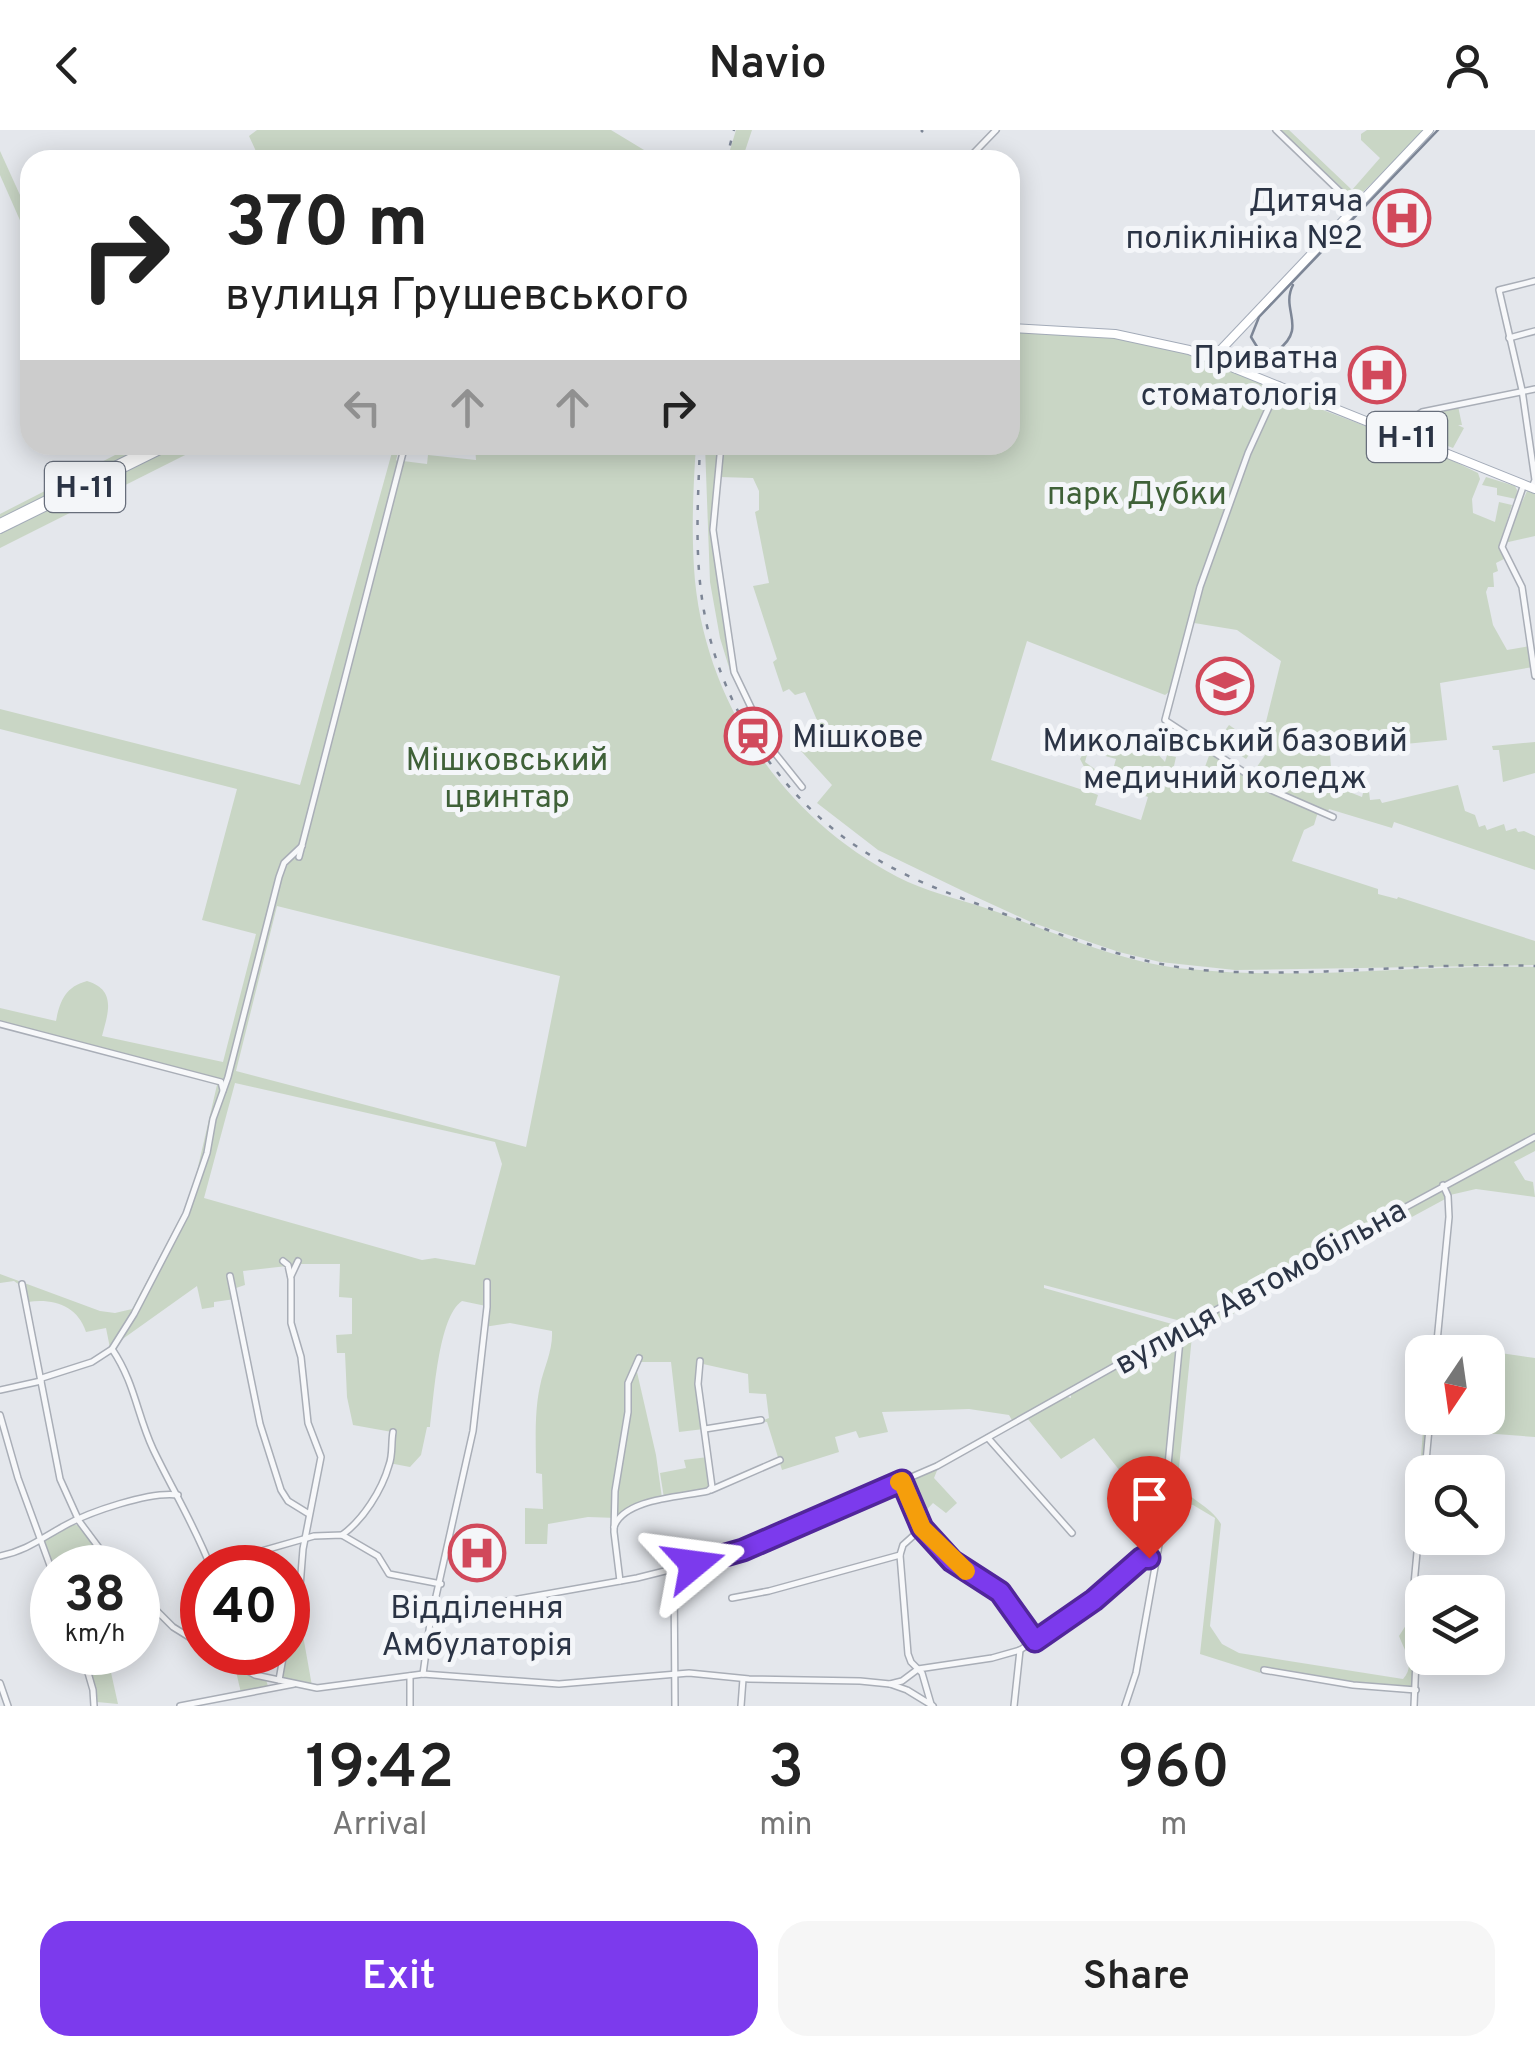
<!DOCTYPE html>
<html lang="en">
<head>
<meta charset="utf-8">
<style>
  body { margin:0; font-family:Overpass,sans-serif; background:#f6f6f6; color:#222; height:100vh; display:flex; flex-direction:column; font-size:38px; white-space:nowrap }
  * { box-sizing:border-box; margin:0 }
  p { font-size:32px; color:#767676 }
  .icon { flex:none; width:55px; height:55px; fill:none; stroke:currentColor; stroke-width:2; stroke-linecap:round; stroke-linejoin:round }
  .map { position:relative; height:1576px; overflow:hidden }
  .drawer { display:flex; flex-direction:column; background:#fff; flex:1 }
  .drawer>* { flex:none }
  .banner { position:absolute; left:20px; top:20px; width:1000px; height:305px; border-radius:30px; box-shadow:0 5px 25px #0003; background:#fff; color:#222; overflow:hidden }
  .needle { width:65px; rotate:193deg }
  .tools { position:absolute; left:1405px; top:1205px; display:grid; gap:20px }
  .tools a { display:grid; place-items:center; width:100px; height:100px; border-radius:20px; background:#fff; box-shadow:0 5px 25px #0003; font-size:50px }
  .speed { position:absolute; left:30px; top:1415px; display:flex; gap:20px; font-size:50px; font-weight:700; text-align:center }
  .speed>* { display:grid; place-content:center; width:130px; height:130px; border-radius:50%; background:#fff; box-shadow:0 5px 25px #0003; line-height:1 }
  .speed small { font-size:25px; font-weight:400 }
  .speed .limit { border:15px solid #d22; background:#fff; color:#111 }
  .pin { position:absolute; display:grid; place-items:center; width:85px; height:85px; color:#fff; margin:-102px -42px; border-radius:50% 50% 50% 0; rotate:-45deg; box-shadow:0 0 10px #0007 }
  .pin .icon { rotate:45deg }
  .me { position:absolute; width:110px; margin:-55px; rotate:74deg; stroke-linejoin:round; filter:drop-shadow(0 0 8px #0008) }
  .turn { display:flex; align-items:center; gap:35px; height:210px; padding:0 40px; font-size:45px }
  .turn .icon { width:130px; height:130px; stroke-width:2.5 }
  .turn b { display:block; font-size:70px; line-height:85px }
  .lanes { display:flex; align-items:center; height:95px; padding:0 40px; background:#0003; justify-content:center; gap:50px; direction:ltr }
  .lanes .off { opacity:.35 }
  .eta { display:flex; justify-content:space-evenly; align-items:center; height:170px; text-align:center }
  .eta b { font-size:60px; font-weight:600; line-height:70px }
  .primary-button { display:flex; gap:20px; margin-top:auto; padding:20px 40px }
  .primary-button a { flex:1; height:115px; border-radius:30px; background:#7c3aed; color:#fff; font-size:40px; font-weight:600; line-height:115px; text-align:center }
  .primary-button a+a { background:#f6f6f6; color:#222 }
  header { display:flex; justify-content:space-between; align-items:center; height:130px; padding:0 40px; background:#fff; font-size:45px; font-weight:600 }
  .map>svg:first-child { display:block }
</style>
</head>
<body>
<header><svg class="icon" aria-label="back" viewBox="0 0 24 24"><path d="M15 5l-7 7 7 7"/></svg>Navio<svg class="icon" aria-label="person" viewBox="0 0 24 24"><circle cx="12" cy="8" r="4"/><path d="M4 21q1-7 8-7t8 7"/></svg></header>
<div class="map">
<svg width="1535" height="1576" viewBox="0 0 1535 1576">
  <rect width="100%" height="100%" fill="#e4e7ec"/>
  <g fill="#c9d6c5" fill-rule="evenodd">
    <polygon points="257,0 611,0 649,23 652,30 569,30 571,26 567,30 334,30 330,23 312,30 260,30 249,6"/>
    <polygon points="736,0 752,0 742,30 727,30"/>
    <polygon points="1280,0 1289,0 1352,60 1380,28 1361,10 1361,4 1367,0 1424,0 1355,70"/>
    <polygon points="0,21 30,87 30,113 0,45"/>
    <path d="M 1010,201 L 1114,207 L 1185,223 L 1269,255 L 1274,263 L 1285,262 L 1315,277 L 1439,324 L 1478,343 L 1480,349 L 1472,369 L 1473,383 L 1495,392 L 1499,372 L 1512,375 L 1500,413 L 1504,429 L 1496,433 L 1498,441 L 1493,443 L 1494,457 L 1488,457 L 1486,462 L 1493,495 L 1507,520 L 1530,516 L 1533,537 L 1440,553 L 1447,610 L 1331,621 L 1330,625 L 1332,650 L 1344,660 L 1362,667 L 1363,663 L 1369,662 L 1370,670 L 1380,669 L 1382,673 L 1458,655 L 1465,681 L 1475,685 L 1479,697 L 1485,695 L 1487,700 L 1504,694 L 1506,701 L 1516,698 L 1518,702 L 1524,701 L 1535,706 L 1535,740 L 1394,692 L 1392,698 L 1329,679 L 1327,683 L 1288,667 L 1246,643 L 1254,641 L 1270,618 L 1264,600 L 1281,531 L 1237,500 L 1188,492 L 1169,562 L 1165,565 L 1027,511 L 991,630 L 1086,661 L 1090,648 L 1080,629 L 1088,615 L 1127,607 L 1146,611 L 1165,632 L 1167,625 L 1176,627 L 1174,636 L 1180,638 L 1180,642 L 1201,648 L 1210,623 L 1270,662 L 1318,682 L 1314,695 L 1304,700 L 1292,731 L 1378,759 L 1378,764 L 1397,769 L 1398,767 L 1535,811 L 1535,835 L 1235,840 L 1160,832 L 1119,822 L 1033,793 L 963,761 L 878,720 L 817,673 L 832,655 L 792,611 L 819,595 L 805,562 L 795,565 L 789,559 L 783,562 L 773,532 L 777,529 L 753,456 L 769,453 L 755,382 L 759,380 L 759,361 L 753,348 L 720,347 L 722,315 L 1010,315 ZM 1088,621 L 1116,629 L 1109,653 L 1148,667 L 1141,690 L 1095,675 L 1098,665 L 1090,662 L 1096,640 L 1085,632 Z"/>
    <polygon points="1458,276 1462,295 1458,295 1464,298 1453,318 1409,301 1417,286"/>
    <polygon points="122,315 152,315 0,391 0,384 119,323"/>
    <polygon points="174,315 205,315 0,418 0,402"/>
    <path d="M 394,315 L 400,315 L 396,330 L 399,332 L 301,714 L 282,732 L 224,952 L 0,892 L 0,878 L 56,891 C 60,871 65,857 87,851 C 117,860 108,883 102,906 L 223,932 L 256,804 L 202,790 L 237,659 L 0,599 L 0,579 L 300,655 Z"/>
    <path d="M 475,315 L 696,315 C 693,360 691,406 695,451 C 708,580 790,696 908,752 C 937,765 970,772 1000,783 C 1061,805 1123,833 1188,839 C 1303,851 1420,834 1535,837 L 1535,1005 L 1192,1190 L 1177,1190 L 1044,1155 L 1044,1158 L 1179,1196 L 1013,1292 L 1009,1285 L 969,1279 L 882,1282 L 888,1302 L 859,1308 L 856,1301 L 835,1307 L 839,1322 L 782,1340 L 767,1292 L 761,1291 L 769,1288 L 766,1264 L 749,1263 L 748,1244 L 703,1234 L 698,1236 L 704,1299 L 679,1302 L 671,1232 L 639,1232 L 638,1222 L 632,1247 L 637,1242 L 656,1325 L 662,1368 L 631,1378 L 617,1388 L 588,1387 L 548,1394 L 547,1414 L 525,1414 L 525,1378 L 543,1379 L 542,1344 L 536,1343 C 536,1315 534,1283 540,1256 C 544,1237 553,1221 552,1201 L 510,1193 L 484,1197 L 486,1176 L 462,1171 C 438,1187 434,1268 430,1297 L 427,1297 L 421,1325 L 410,1337 L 389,1333 L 392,1302 L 353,1295 L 347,1267 L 345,1223 L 337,1223 L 336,1205 L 352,1204 L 352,1168 L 339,1167 L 340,1134 L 298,1134 L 292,1150 L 287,1136 L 243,1141 L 245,1155 L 233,1159 L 235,1169 L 214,1172 L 214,1177 L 202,1179 L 197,1156 L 117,1213 L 187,1085 L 199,1056 L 213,989 L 280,747 L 292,728 L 301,730 L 403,331 L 427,334 L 428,325 L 476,330 ZM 277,776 L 560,846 L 526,1017 L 236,941 ZM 235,953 L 495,1012 L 502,1034 L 475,1135 L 435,1128 L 422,1130 L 204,1068 Z"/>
    <polygon points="705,315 720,315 712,397 731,544 720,508 710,452"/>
    <polygon points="1486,347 1515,356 1517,360 1516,369 1497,365 1497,358 1482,355"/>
    <polygon points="1527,361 1535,363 1535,406 1504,413"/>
    <polygon points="1229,595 1257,614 1246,629 1218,610"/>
    <polygon points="1535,612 1535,643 1503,652 1499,620 1493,620 1492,616"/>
    <path d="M 213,951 L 220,953 L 222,958 L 194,1066 L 133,1183 L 110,1218 L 106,1198 L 86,1202 C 78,1176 53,1168 28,1172 L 21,1156 L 14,1151 L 0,1153 L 0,1144 L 100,1181 L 115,1183 L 132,1179 L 191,1067 L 217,955 Z"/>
    <polygon points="1535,1009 1535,1021 1514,1032 1525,1050 1533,1052 1535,1067 1476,1059 1450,1065 1446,1056"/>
    <path d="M 1443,1058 L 1447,1068 L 1192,1206 L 1178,1348 C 1186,1371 1209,1373 1221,1394 L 1210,1496 L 1222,1514 L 1239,1523 L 1403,1549 C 1416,1535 1404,1520 1399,1506 L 1408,1492 L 1424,1288 L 1429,1288 L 1412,1465 L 1415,1505 L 1412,1558 L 1399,1559 L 1267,1540 L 1261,1540 L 1260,1543 L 1200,1524 L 1215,1388 L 1193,1375 L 1164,1372 L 1183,1201 Z"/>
    <polygon points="1175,1204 1178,1211 1164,1349 1163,1360 1159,1361 1162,1366 1161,1393 1094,1308 1061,1329 1027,1288 1065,1266 1071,1268 1071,1264"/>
    <polygon points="1439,1214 1535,1228 1535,1307 1430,1299 1431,1288 1488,1288 1488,1222 1437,1222"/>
    <polygon points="708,1327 710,1359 664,1368 660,1343 686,1338 684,1330"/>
    <polygon points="938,1338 934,1348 957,1373 946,1383 933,1373 918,1389 904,1353"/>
    <polygon points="71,1394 81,1396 113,1437 52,1438 43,1412"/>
    <polygon points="299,1483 312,1556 284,1550 281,1546 285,1523 288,1522 288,1513"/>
    <polygon points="83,1523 121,1523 126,1529 110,1538 118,1574 97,1572"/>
    <polygon points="235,1537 266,1550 268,1556 241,1563"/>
  </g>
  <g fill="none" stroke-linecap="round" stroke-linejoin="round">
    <g stroke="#a9aeb7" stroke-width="8">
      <g id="minor">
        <polyline points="1276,0 1356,77"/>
        <polyline points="967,30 996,0"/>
        <polyline points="1509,208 1535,201"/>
        <polyline points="1279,255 1248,323 1200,457 1165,590 1271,660 1333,687"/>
        <polyline points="1403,305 1410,290 1422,282 1535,259"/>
        <polyline points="721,315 713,400 734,542 770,617 802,657"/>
        <polyline points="1524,354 1502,417 1522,457 1535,546"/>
        <polyline points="1532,357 1535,350 1522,260 1499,160 1535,151"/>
        <polyline points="299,727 405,315"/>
        <polyline points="0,894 221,952 223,960"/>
        <polyline points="283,1131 288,1135 291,1149 291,1193 301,1227 308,1293 321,1327 303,1419 298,1482 288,1510"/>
        <polyline points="230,1146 260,1294 281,1360 288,1371 309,1384"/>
        <polyline points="291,1146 298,1131"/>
        <polyline points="22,1154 60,1349 79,1391 114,1438"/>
        <path d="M 112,1219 C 135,1253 137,1285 153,1319 C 172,1359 195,1396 211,1438"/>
        <polyline points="1436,1222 1449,1087 1448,1066 1443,1055"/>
        <polyline points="42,1248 92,1232 112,1219 134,1184 186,1084 207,1023 213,989 228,947 279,747 284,733 302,716"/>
        <polyline points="0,1260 41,1251"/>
        <polyline points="0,1285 18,1348 52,1441"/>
        <polyline points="705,1299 761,1290"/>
        <polyline points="988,1308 1072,1403"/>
        <polyline points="1425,1342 1430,1288"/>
        <polyline points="1128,1348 1162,1398"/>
        <polyline points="902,1351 922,1398 952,1431 1000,1462 1035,1511"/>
        <polyline points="711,1360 780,1330"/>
        <path d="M 614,1397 C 624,1368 683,1367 708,1361 L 712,1357 L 698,1254 L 700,1231"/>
        <polyline points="922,1398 903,1415 900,1425 908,1524 911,1532 922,1543 931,1574"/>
        <path d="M 342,1405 C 363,1390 382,1360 389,1335 C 393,1325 391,1313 393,1302"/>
        <path d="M 0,1426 C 26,1421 42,1408 64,1396 C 89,1382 150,1361 178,1365"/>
        <polyline points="209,1431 251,1424 314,1406 342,1405 378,1426 389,1444 441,1454"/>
        <polyline points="674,1440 675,1576"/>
        <polyline points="620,1451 614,1402 615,1361 628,1282 628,1253 639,1228"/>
        <polyline points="138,1462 173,1497 202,1515"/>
        <polyline points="732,1468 769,1461 900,1425"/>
        <polyline points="434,1484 637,1448 733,1424 937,1336 1181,1199 1535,1007"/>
        <polyline points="82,1522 93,1560 94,1576"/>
        <polyline points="214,1522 255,1545 317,1558 423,1544 559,1554 689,1543 749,1549 860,1551 890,1554 907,1560 933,1576"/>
        <polyline points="230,1532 233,1522"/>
        <polyline points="1264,1540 1353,1555 1416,1560"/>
        <polyline points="423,1544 430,1493 473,1301 487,1177 487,1152"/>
        <polyline points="410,1546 410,1576"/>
        <polyline points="279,1550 284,1522"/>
        <polyline points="0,1553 8,1576"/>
        <polyline points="890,1554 902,1551 918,1539 992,1528 1020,1520 1080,1481 1142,1428 1158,1420"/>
        <polyline points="180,1576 294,1554"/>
        <polyline points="741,1576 743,1549"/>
        <polyline points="1014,1576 1020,1520"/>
        <polyline points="1125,1576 1136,1543 1162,1398 1181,1199"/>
        <polyline points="1414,1576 1417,1506 1413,1465 1422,1369"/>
      </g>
    </g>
    <g stroke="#a3abb8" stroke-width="10">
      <g id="major">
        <polyline points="1010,198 1115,204 1189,220 1535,359"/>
        <polyline points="1213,228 1429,0"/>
        <polyline points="0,393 157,315"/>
        <polyline points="0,399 170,315"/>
      </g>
    </g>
    <use href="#minor" stroke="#f7f8fa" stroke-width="5"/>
    <use href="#major" stroke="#fff" stroke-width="8"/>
    <path stroke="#7d8696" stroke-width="2.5" d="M 1293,155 C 1280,180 1308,197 1278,220 L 1259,220 L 1251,207 L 1259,187 L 1438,0"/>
    <g stroke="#7d8696" stroke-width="2.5" stroke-dasharray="5 10" stroke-linecap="butt">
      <polyline points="921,0 923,2"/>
      <polyline points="726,30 734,0"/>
      <path d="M 700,315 C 698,370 694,426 704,481 C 722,582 786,676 875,728 C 916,753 962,768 1007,785 C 1070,808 1135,834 1202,840 C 1313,849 1424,831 1535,836"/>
    </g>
  </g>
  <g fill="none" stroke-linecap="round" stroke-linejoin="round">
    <g stroke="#51269a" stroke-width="25">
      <polyline id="route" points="694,1434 743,1420 902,1351 922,1398 952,1431 1000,1462 1035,1511 1094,1470 1142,1428 1149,1428"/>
    </g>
    <use href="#route" stroke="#7c3aed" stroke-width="18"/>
    <polyline stroke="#f59e0b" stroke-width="18" points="899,1352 902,1351 922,1398 966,1441"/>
  </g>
  <defs>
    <g id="hospital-ring" transform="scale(2.875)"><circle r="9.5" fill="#f4f6f9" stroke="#d1495b" stroke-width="1.5"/><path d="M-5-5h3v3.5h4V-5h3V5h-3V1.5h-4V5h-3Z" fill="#d1495b"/></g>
    <g id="university-ring" transform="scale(2.875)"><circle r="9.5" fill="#f4f6f9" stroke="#d1495b" stroke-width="1.5"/><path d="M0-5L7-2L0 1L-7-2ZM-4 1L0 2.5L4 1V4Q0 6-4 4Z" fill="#d1495b"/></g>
    <g id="station-ring" transform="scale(2.875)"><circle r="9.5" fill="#f4f6f9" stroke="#d1495b" stroke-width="1.5"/><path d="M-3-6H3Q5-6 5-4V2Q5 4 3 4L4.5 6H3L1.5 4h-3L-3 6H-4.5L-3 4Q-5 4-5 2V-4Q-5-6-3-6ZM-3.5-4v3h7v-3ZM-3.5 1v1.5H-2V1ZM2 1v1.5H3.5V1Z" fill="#d1495b"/></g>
  </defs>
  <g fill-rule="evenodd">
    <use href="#hospital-ring" x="1402" y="88"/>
    <use href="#hospital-ring" x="1377" y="245"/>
    <use href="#university-ring" x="1225" y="556"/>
    <use href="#station-ring" x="753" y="606"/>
    <use href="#hospital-ring" x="477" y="1423"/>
  </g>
  <g text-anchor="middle" stroke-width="10" stroke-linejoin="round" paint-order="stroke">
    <g fill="#f4f6f9" stroke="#676e7b" stroke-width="2.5">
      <rect x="1367" y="282" width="80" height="50" rx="8"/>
      <rect x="45" y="332" width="80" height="50" rx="8"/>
    </g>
    <g font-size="30" font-weight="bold" fill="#2b3445">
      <text x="1407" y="317">Н-11</text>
      <text x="85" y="367">Н-11</text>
    </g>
    <g font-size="32" fill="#2b3445" stroke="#f4f6f9" text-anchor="end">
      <text x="1363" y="81">Дитяча<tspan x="1363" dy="37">поліклініка №2</tspan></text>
      <text x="1338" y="238">Приватна<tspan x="1338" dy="37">стоматологія</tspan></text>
      <text x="792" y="617" text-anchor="start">Мішкове</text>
      <text x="1225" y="621" text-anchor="middle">Миколаївський базовий<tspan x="1225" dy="37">медичний коледж</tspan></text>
      <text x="477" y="1488" text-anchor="middle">Відділення<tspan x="477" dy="37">Амбулаторія</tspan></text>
    </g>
    <g font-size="32" fill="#3f6138" stroke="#f4f6f9">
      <text x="1137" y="374">парк Дубки</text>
      <text x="507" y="640">Мішковський<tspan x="507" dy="37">цвинтар</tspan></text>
    </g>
    <g font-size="32" fill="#2b3445" stroke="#f4f6f9">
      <text transform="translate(1260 1156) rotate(-29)" y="11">вулиця Автомобільна</text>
    </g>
  </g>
</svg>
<div class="tools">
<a><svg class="needle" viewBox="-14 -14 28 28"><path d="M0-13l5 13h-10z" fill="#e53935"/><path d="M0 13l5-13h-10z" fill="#767676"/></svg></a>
<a><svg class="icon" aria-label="search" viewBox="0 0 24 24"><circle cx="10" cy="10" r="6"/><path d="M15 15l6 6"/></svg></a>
<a><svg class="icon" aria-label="layers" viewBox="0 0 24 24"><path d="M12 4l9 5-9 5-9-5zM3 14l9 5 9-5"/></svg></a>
</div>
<div class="speed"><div>38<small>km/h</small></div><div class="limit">40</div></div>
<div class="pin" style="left:1149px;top:1428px;background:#d93025"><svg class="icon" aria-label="arrive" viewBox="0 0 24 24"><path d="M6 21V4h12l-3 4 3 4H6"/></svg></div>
<svg class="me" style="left:694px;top:1434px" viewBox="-20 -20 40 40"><path d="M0-17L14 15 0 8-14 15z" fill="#7c3aed" stroke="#fff" stroke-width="4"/></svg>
<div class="banner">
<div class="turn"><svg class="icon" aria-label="right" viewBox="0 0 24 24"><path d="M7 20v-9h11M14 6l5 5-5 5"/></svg><div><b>370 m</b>вулиця Грушевського</div></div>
<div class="lanes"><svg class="icon off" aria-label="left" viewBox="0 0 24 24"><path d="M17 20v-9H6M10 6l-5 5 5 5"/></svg><svg class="icon off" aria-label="ahead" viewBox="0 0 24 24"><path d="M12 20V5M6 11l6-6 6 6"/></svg><svg class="icon off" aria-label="ahead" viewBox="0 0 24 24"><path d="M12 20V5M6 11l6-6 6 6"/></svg><svg class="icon" aria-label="right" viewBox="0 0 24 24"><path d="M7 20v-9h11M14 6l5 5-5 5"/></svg></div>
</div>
</div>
<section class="drawer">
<div class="eta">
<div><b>19:42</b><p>Arrival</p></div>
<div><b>3</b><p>min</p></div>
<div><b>960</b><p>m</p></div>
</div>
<div class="primary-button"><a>Exit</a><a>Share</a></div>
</section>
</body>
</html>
